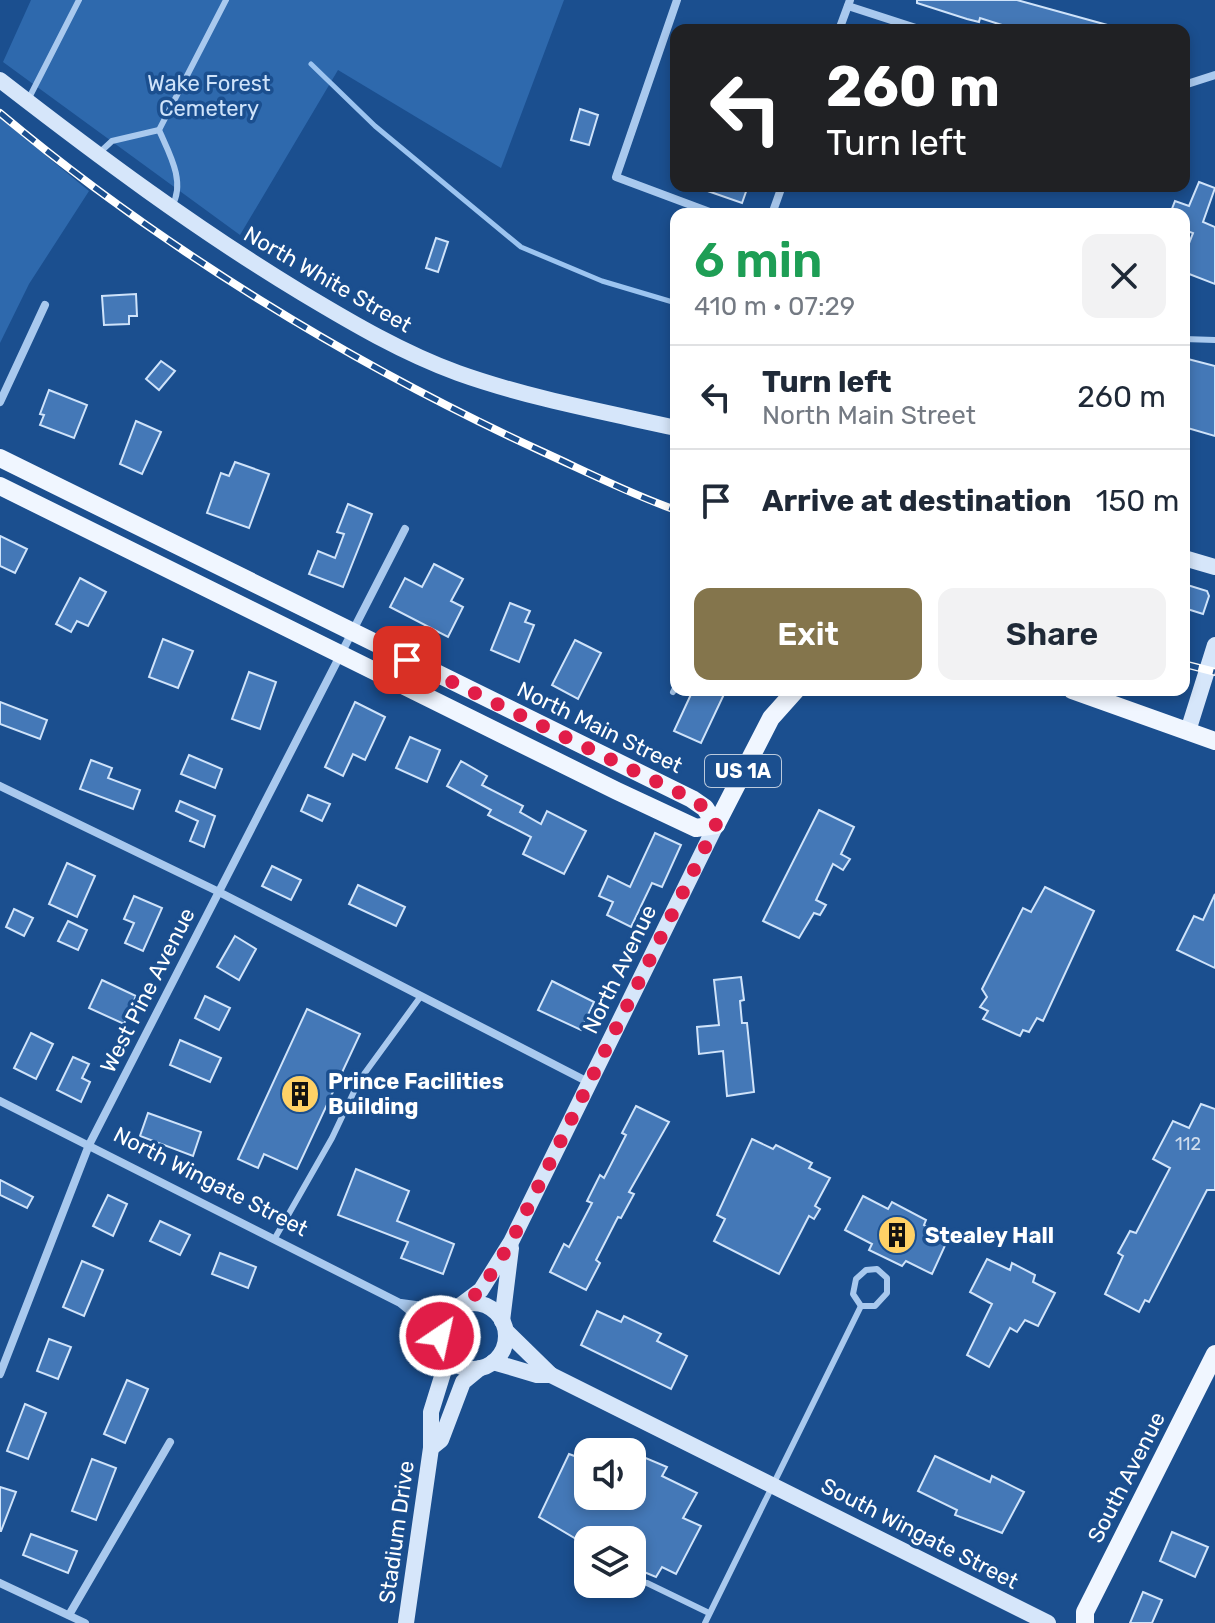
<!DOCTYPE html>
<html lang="en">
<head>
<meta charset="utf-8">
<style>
  body { margin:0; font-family:Rubik,sans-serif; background:#f2f2f3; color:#1f2937; height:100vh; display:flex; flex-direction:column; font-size:30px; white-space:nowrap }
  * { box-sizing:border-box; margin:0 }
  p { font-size:26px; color:#747a83 }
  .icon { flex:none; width:44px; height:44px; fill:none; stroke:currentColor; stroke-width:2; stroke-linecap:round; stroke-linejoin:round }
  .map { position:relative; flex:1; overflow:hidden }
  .sheet { position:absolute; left:670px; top:208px; width:520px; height:488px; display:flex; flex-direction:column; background:#fff; border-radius:16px; box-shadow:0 4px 12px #0003 }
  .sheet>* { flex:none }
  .guide { position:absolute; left:670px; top:24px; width:520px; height:168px; border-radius:16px; box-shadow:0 4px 12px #0003; background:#202124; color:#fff; overflow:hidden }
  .buttons { position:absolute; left:574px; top:1438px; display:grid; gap:16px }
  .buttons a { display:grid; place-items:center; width:72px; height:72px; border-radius:16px; background:#fff; box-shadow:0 4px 12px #0003; font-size:40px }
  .pin { position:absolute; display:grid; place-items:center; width:68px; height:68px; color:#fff; margin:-34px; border-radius:16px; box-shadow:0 4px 12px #0006 }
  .me { position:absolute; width:88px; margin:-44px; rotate:34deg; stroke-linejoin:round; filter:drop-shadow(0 0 6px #0008) }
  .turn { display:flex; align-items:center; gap:28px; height:168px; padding:0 24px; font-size:36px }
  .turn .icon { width:104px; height:104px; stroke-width:2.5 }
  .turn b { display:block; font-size:56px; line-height:68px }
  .round { display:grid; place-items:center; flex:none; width:84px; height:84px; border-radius:16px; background:#f2f2f3 }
  .head { display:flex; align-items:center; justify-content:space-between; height:136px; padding:0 24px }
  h1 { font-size:48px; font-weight:600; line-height:60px; color:#1e9e55 }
  .button { display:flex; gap:16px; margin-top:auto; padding:16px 24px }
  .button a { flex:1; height:92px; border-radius:16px; background:#84754c; color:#fff; font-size:32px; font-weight:600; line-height:92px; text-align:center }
  .button a+a { background:#f2f2f3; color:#1f2937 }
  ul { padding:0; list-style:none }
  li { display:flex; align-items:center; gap:24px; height:104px; padding:0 24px; border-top:2px solid #e0e1e3 }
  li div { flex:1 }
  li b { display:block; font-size:30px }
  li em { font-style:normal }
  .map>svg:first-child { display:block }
</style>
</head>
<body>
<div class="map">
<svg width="1215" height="1623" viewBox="0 0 1215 1623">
  <rect width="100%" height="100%" fill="#1b4f8f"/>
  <g fill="#2e69ad">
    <polygon points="31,0 564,0 501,168 338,70 240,235 3,62"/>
    <polygon points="0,118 89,191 29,284 0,343"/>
  </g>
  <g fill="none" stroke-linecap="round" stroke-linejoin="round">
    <polyline stroke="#9cc4f0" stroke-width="5" points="311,64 375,126 521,247 602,281 676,303"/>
  </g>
  <g fill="#4478b7" stroke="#cfe3fa" stroke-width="2">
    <polygon points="917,0 1017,0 1111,26 1110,30 1004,30 1005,26 980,18 979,22 967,19 917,3"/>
    <polygon points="580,109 598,115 589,145 571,140"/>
    <polygon points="1199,182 1215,188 1203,222 1215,227 1215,284 1184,272 1184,256 1193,233 1184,230 1184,214 1170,214 1175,201 1189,206"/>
    <polygon points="699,186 748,186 742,203 699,188"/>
    <polygon points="436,238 448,242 438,272 426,268"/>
    <polygon points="136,294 137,316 129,316 129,324 104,325 102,296"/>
    <polygon points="1184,358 1215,366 1215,436 1184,427"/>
    <polygon points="161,361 175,371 159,390 146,379"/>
    <polygon points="49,390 87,405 74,438 40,425 44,415 40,414"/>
    <polygon points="136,421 161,432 142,474 120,464"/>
    <polygon points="235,462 269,474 249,528 207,513 221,473 229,476"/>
    <polygon points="348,504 372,514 343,587 309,574 318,551 335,558 344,534 337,532"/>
    <polygon points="0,536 27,549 15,573 0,566"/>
    <polygon points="434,564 463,579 451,601 463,607 448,637 390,607 405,578 422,587"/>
    <polygon points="80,578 106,592 88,626 77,621 71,632 56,624"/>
    <polygon points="1184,584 1207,591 1209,596 1203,614 1184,608"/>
    <polygon points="510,603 530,611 525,622 534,625 519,662 491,650"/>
    <polygon points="163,639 193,651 178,688 149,677"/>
    <polygon points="575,640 601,653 578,699 552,685"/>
    <polygon points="249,672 276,682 260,729 232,719"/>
    <polygon points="693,690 726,690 701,743 674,731"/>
    <polygon points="0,702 47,720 40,739 0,724"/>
    <polygon points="355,702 385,717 365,760 353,754 343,776 325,767"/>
    <polygon points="410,737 440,750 427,782 396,768"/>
    <polygon points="189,755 222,769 215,788 181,774"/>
    <polygon points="91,760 112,768 108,778 140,790 133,809 80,789"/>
    <polygon points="461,761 487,776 482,785 523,806 520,812 541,824 547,811 586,831 564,874 523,854 531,837 488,815 491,810 447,786"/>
    <polygon points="308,795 330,804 322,821 301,811"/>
    <polygon points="180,801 215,816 204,847 190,841 198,821 176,811"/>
    <polygon points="819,810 854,827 841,854 850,859 843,870 833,864 816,900 826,905 820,915 814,913 799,938 763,921"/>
    <polygon points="655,833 681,845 662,887 652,883 631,927 607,915 613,902 599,896 608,876 630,887"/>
    <polygon points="67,863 95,876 77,917 49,904"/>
    <polygon points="272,866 301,880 291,900 262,886"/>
    <polygon points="358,885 405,907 396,926 349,904"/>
    <polygon points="1045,887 1094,911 1043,1021 1037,1018 1029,1032 1023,1030 1020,1036 983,1019 988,1011 980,1007 987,997 982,989 1023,908 1031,912"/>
    <polygon points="1215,894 1215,968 1177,950 1194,916 1203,920"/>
    <polygon points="134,896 162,908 143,951 125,943 134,923 124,919"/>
    <polygon points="14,909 33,918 24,936 6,927"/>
    <polygon points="68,921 87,930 78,950 58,941"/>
    <polygon points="235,936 256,949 239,980 217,967"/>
    <polygon points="741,977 744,1000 740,1001 742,1023 747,1023 754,1092 727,1096 723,1051 699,1054 697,1027 719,1025 714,980"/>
    <polygon points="102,980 136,996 124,1024 89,1008"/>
    <polygon points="552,981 594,1002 581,1030 538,1010"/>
    <polygon points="205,996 230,1008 219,1030 195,1018"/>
    <polygon points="307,1009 360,1034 297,1169 264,1154 258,1168 238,1159"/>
    <polygon points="31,1033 53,1044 36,1079 14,1068"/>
    <polygon points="180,1040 221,1058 210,1082 170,1065"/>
    <polygon points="73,1057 89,1064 82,1078 90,1082 81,1102 57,1090"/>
    <polygon points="1201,1104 1215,1109 1215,1190 1207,1190 1149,1302 1145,1300 1139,1312 1105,1294 1123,1256 1118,1253 1130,1231 1136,1233 1170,1168 1153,1159 1173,1121 1189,1128"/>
    <polygon points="636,1106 669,1122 629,1192 634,1194 621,1218 618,1217 596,1260 600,1263 586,1290 550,1272 564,1244 569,1247 592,1203 587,1201 600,1175 604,1178 626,1135 622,1133"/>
    <polygon points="148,1113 201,1132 193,1156 140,1136"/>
    <polygon points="752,1139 773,1149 776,1145 812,1163 809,1168 830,1178 815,1206 820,1209 814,1219 809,1216 779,1274 714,1241 725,1219 717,1215"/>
    <polygon points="356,1169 409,1191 397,1221 454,1244 443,1274 401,1258 408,1242 338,1215"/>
    <polygon points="0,1180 33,1197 27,1208 0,1195"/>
    <polygon points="108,1195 127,1204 113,1236 93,1226"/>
    <polygon points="863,1196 888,1209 892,1202 926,1220 924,1225 948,1239 932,1274 906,1261 902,1266 869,1250 872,1244 845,1230"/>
    <polygon points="160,1221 190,1235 180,1255 150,1241"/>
    <polygon points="220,1253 256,1267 248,1288 212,1274"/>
    <polygon points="987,1259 1010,1270 1012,1263 1035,1275 1033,1282 1055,1293 1038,1326 1025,1320 1017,1332 1010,1328 989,1367 967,1355 992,1304 970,1292"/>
    <polygon points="82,1261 103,1270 84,1316 63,1307"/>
    <polygon points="597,1311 621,1322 624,1316 661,1334 657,1341 687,1356 671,1389 581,1345"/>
    <polygon points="49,1339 71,1347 58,1379 37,1371"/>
    <polygon points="127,1380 148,1389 125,1443 104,1434"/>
    <polygon points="25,1404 46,1413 28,1459 7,1451"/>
    <polygon points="569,1454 588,1461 588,1496 632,1496 632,1461 638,1463 641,1456 667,1467 662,1476 697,1493 683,1518 701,1526 676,1574 662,1567 656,1577 632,1567 632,1540 588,1540 588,1546 539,1517"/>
    <polygon points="935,1456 990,1482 992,1476 1024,1492 1002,1533 955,1515 957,1510 918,1491"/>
    <polygon points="92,1459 116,1468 96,1520 72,1511"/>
    <polygon points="0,1487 16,1492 1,1531 0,1531"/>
    <polygon points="1172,1532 1208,1547 1195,1577 1160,1561"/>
    <polygon points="31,1534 77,1551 68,1573 23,1555"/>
    <polygon points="1143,1592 1162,1600 1152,1623 1130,1623"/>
  </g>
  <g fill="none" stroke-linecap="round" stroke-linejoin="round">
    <g stroke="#a9c9ee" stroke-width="6">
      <polyline points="28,100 79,0"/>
      <polyline points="159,130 226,0"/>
      <path d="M 98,154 L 112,141 L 159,130 C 169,153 186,182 172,206"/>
      <polyline points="1184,339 1215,340"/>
      <polyline points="673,692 676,686"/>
      <polyline points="275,1238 332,1138 359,1081 421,996"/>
      <polygon points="877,1269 887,1278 887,1293 875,1306 861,1306 853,1294 856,1279 866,1270"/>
      <polyline points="647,1583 709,1613"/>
      <polyline points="705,1623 861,1306"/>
    </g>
    <g stroke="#a9c9ee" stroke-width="8">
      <polyline points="677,0 616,177 715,214"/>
      <polyline points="848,6 922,30"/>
      <polyline points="839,30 850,0"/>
      <polyline points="1184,85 1215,75"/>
      <polyline points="772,214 782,186"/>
      <polyline points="0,402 45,305"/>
      <polyline points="0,786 217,891 590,1083"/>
      <polyline points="0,1101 400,1303 440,1336"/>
      <polyline points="401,1303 452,1310"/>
      <polyline points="0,1374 89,1145 405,529"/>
      <polyline points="0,1583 85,1623"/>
      <polyline points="69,1615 170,1442"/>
    </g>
    <g stroke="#d6e6fa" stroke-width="16">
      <path d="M 0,80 C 98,156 196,229 302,293 C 352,323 403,353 458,373 C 528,398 604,412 676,428"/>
      <polyline points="1184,558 1215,567"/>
      <polyline points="1188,731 1215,645"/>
      <circle cx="473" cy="1336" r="33"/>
      <polyline points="461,1305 481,1290 511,1242 716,825"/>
      <polyline points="502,1321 511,1248"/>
      <polyline points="506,1331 551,1375"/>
      <polyline points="493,1362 537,1375 551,1375 1048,1623"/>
      <polyline points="431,1448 441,1440 463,1382 480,1368"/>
      <polyline points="406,1623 431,1448 431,1412 444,1370 442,1349"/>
    </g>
    <g stroke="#f0f6ff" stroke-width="18">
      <polyline points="0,458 692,799 705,808 716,825"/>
      <polyline points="0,486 617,791 696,828 716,825"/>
      <polyline points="1072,690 1215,741"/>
      <polyline points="716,825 771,718 796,690"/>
      <polyline points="1085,1623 1085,1612 1215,1354"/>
    </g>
    <g stroke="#fff" stroke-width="8">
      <g id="rail">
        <path d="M 0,113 C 160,247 353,365 543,452 C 587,472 630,494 676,510"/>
        <polyline points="1184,664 1215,672"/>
      </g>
    </g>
    <use href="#rail" stroke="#1b4f8f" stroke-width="5" stroke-dasharray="15" stroke-linecap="butt"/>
  </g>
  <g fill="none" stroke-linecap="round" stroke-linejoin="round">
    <polyline stroke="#e11d48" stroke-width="14" stroke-dasharray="0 25.2" points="407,660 692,799 705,808 716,825 511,1242 481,1290 445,1318 440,1336"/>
  </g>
  <defs>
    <g id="building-disc" transform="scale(2)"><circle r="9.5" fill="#ffd166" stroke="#1b4f8f"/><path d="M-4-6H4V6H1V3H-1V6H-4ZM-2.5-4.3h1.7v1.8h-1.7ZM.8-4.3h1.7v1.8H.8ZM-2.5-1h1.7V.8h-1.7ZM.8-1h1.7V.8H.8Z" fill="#111"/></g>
  </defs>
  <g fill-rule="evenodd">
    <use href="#building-disc" x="300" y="1094"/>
    <use href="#building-disc" x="897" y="1235"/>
  </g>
  <g text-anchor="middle" stroke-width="7" stroke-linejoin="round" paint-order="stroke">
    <g font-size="18" fill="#d0dded">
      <text x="1188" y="1150">112</text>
    </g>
    <rect fill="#1b4f8f" stroke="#bbcadd" stroke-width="2" x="705" y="755" width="76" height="32" rx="6"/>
    <g font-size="20" font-weight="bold" fill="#fff">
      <text x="743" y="778">US 1A</text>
    </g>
    <g font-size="22" fill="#cfe3fa" stroke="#1b4f8f">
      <text x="209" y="91">Wake Forest<tspan x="209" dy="25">Cemetery</tspan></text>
    </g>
    <g font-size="22" fill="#fff" stroke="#1b4f8f">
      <text transform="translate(328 279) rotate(30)" y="8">North White Street</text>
      <text transform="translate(600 727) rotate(26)" y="8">North Main Street</text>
      <text transform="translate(619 969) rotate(-64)" y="8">North Avenue</text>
      <text transform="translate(147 990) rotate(-63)" y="8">West Pine Avenue</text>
      <text transform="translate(211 1181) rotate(27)" y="8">North Wingate Street</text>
      <text transform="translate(1126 1477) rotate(-63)" y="8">South Avenue</text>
      <text transform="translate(396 1532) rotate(-82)" y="8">Stadium Drive</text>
      <text transform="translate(920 1533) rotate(27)" y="8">South Wingate Street</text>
    </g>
    <g font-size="22" font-weight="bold" fill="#fff" stroke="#1b4f8f" text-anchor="start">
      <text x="328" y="1089">Prince Facilities<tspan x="328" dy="25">Building</tspan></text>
      <text x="925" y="1243">Stealey Hall</text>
    </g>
  </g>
</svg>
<div class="buttons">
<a><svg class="icon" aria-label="sound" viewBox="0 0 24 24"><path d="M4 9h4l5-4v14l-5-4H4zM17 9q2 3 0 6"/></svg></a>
<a><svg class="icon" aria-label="layers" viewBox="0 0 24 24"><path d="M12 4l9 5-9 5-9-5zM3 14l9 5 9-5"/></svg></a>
</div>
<div class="pin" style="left:407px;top:660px;background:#d93025"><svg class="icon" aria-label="arrive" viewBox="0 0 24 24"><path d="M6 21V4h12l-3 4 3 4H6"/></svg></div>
<svg class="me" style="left:440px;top:1336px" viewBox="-20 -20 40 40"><circle r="17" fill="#e11d48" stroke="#fff" stroke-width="3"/><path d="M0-11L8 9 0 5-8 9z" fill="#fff"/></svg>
<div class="guide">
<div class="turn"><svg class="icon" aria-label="left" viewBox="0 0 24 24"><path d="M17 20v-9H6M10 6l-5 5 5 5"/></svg><div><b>260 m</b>Turn left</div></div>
</div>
<section class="sheet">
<div class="head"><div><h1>6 min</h1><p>410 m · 07:29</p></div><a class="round"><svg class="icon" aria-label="close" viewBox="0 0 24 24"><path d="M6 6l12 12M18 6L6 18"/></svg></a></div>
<ul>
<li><svg class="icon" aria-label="left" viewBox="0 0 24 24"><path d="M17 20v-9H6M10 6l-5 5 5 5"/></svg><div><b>Turn left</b><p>North Main Street</p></div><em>260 m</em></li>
<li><svg class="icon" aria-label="arrive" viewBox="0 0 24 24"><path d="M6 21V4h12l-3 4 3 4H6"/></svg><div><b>Arrive at destination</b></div><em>150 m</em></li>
</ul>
<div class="button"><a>Exit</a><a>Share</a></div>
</section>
</div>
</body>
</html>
